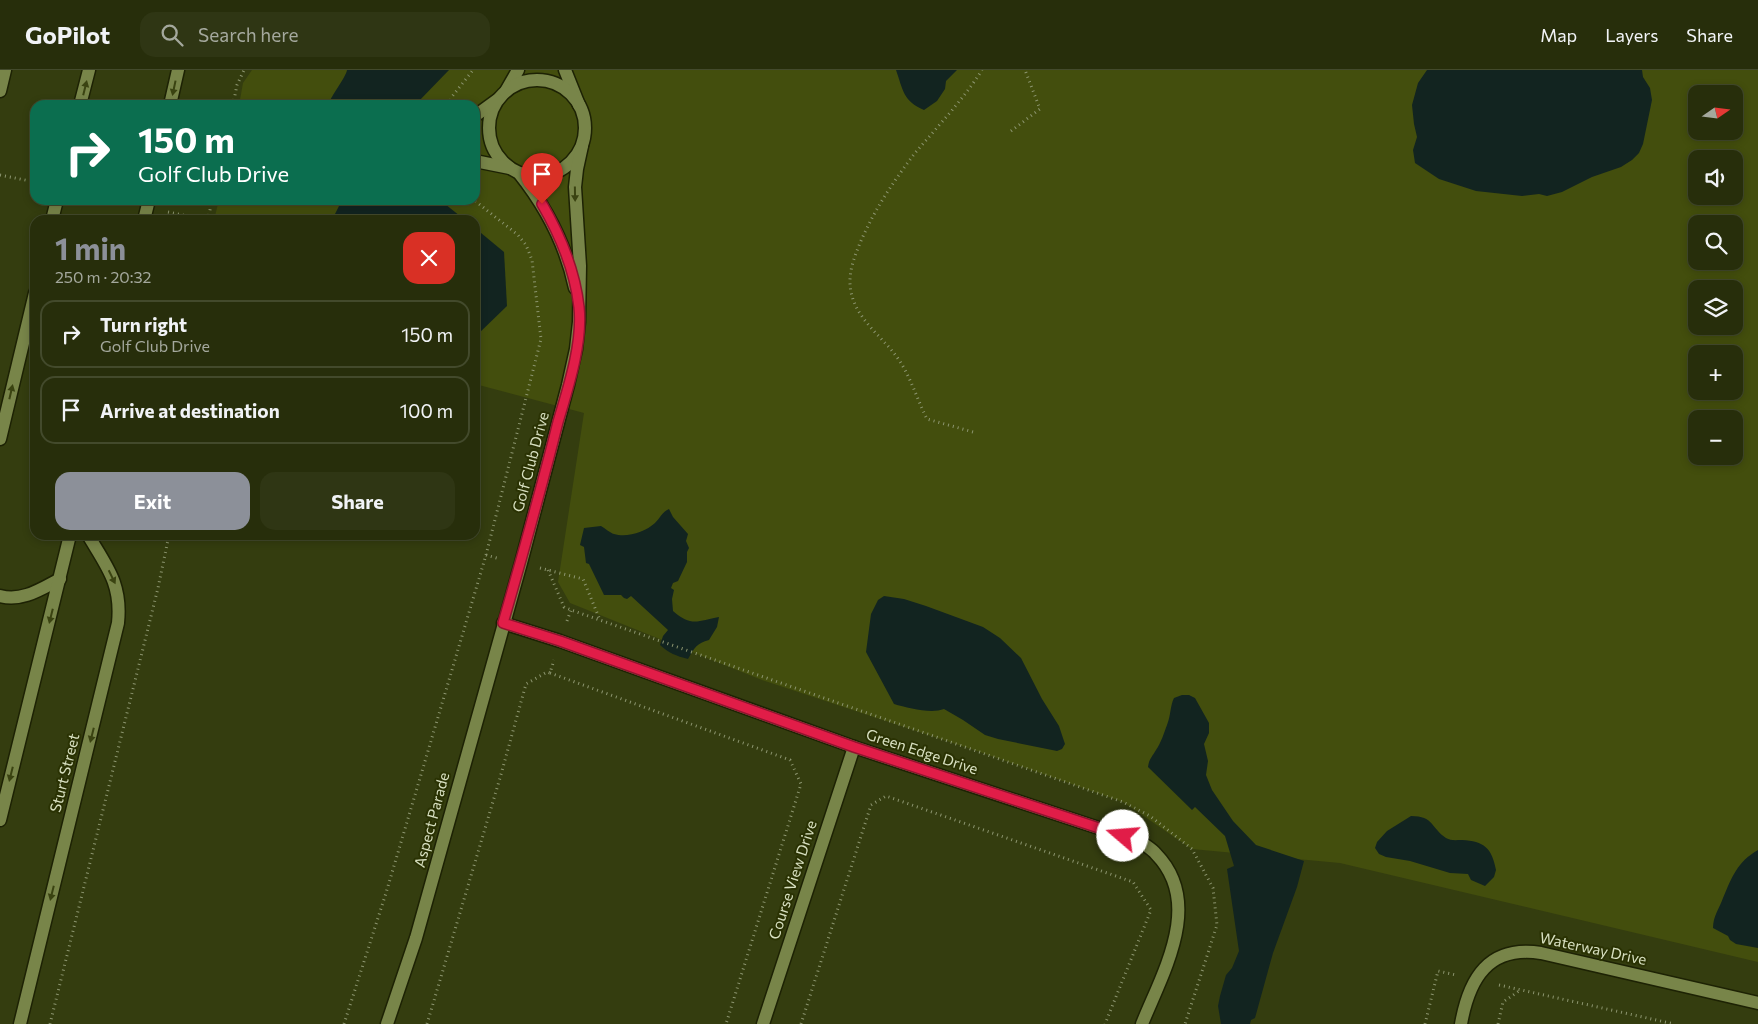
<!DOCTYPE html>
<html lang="en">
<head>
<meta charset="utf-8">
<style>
  body { margin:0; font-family:Commissioner,sans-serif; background:#2f3614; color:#f1f3f6; height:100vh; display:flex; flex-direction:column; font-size:19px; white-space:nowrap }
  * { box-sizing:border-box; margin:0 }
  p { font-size:16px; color:#a4a89d }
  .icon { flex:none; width:28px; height:28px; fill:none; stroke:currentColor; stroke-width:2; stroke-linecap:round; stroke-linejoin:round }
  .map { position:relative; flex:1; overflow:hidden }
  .drawer { position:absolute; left:30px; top:145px; width:450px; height:325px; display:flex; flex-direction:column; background:#272e0b; border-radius:15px; box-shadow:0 2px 8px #0003,0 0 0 1px #434a2c }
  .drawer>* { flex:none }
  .guide { position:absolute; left:30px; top:30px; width:450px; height:105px; border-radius:15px; box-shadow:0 2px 8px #0003,0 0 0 1px #434a2c; background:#0b6e4f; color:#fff; overflow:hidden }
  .needle { width:32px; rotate:76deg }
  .tools { position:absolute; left:1688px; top:15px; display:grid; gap:10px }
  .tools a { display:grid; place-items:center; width:55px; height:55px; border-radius:10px; background:#272e0b; box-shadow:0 2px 8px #0003,0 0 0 1px #434a2c; font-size:25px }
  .pin { position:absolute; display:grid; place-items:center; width:42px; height:42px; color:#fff; margin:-51px -21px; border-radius:50% 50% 50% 0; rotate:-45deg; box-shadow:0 0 5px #0007 }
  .pin .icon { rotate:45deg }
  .me { position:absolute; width:55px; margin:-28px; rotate:288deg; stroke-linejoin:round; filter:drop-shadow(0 0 4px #0008) }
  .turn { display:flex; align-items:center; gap:18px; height:105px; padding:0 25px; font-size:22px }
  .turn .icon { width:65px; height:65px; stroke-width:2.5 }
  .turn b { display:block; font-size:35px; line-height:42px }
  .round { display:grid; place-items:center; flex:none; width:52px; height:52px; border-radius:15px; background:#2f3614 }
  .headline { display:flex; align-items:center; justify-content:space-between; height:85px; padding:0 25px }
  h1 { font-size:30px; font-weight:700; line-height:38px; color:#8c9099 }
  .primary-button { display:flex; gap:10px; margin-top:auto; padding:10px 25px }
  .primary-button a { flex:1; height:58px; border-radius:15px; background:#8c9099; color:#fff; font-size:20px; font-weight:700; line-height:58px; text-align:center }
  .primary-button a+a { background:#2f3614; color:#f1f3f6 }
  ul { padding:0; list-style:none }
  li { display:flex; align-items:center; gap:15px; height:68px; margin:0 10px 8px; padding:0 15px; border:2px solid #434a2c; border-radius:15px }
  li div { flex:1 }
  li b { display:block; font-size:19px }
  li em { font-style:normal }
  header { display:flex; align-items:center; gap:30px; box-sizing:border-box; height:70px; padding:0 25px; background:#272e0b; border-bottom:1px solid #434a2c }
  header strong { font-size:24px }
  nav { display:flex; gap:28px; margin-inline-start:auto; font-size:18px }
  .search { width:350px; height:45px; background:#2f3614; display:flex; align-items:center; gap:12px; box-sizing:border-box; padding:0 18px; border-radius:15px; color:#a4a89d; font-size:19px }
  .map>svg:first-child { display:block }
</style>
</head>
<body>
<header>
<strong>GoPilot</strong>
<div class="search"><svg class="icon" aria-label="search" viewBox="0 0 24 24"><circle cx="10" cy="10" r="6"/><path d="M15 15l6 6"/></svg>Search here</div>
<nav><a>Map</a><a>Layers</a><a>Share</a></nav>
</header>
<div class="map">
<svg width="1758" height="954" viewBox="0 0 1758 954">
  <rect width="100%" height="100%" fill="#343d0f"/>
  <path fill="#434e0d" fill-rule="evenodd" d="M 252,0 L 1758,0 L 1758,892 L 1340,793 L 1192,779 L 1123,732 L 977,681 L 762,610 L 570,533 L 558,512 L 584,343 L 475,314 L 475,150 L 214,150 L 219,130 L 475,130 L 475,35 L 239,35 L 243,13 ZM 1696,24 L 1734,24 L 1734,61 L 1696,61 ZM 1696,89 L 1734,89 L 1734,126 L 1696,126 ZM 1696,154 L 1734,154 L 1734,191 L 1696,191 ZM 1696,219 L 1734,219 L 1734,256 L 1696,256 ZM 1696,284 L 1734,284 L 1734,321 L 1696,321 ZM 1696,349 L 1734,349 L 1734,386 L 1696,386 Z"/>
  <g fill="#122420">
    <path d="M 347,0 L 449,0 L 418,32 L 418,35 L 328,35 C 331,26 346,7 347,0 Z"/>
    <path d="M 896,0 L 957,0 L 946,11 L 945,19 L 937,31 L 924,40 C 903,31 903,20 896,0 Z"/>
    <polygon points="1427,0 1642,0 1643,7 1650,18 1652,30 1643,74 1639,83 1632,90 1621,97 1592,107 1562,122 1547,126 1539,124 1522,126 1476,121 1439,109 1415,93 1413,80 1417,67 1414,54 1412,35 1418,13"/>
    <polygon points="342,130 440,130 465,150 332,150"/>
    <polygon points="475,158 504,182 507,236 475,267"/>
    <path d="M 669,439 L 673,447 L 688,464 L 686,471 L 689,478 L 687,482 L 687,492 L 678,511 L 673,513 L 671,518 L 674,520 L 672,529 L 673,541 C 691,557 698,551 719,547 L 717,557 L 709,570 C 697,573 694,578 688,589 C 676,586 669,583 660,575 L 663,566 L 668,560 L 631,526 L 627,529 L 624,528 L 621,525 L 604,525 L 589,494 L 586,493 L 584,477 L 580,475 L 584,458 L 601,456 C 605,458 610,463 614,464 C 627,468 645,462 655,453 C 660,448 662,442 669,439 Z"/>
    <path d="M 884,526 L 904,529 L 926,536 L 983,557 L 1000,568 L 1021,588 L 1042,629 L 1059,656 L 1065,674 L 1062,679 L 1057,681 L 998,669 L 985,665 L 963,650 L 944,639 C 931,644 908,638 894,634 L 866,582 L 871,544 L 878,530 Z"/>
    <path d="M 1182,625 L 1189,625 L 1195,628 L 1209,653 L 1209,663 L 1204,674 L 1208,691 L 1206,705 L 1212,720 L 1233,751 L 1256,775 L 1304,791 L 1297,817 L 1273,883 L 1255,948 L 1251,950 L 1250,954 L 1221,954 L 1218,936 L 1220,926 L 1226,905 L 1232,898 L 1239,881 L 1227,799 L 1234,796 L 1225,766 L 1195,737 L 1192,740 L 1148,697 C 1149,689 1152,687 1156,680 C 1161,673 1164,663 1167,655 C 1171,645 1170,636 1174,628 Z"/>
    <path d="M 1411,746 C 1434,746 1431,758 1446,768 C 1451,771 1456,770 1462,770 C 1484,771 1492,778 1496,800 L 1494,807 L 1485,816 L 1471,810 L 1468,804 L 1450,803 L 1410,791 L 1386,787 L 1379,784 L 1375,778 L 1377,772 L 1387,761 Z"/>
    <path d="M 1758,780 L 1758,878 L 1736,874 L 1730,870 L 1728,866 L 1713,858 C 1713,846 1719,839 1723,828 C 1732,807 1737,792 1758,780 Z"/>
  </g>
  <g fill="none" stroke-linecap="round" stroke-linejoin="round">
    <g stroke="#1d2204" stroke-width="15">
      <g id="lane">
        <polyline points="565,0 579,35"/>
        <polyline points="506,21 518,0"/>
      </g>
    </g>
    <g stroke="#1d2204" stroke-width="15">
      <g id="street">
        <circle cx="537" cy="58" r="48"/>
        <polyline points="0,21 5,0"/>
        <polyline points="475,46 497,30"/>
        <polyline points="475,91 510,98"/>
        <path d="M 519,103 C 547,138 566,175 575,218"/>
        <path d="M 503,553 L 560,571 L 854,677 L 1141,772 C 1146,776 1152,779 1156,784 C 1204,833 1163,902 1142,954"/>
        <path d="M 20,954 L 118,553 C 122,514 107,497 88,465"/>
        <polyline points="387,954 416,868 521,493 568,315 576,279 579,252 580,196 575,117 577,99 582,76"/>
        <polyline points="763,954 854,677"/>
        <path d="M 1461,954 C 1469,909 1488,875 1541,883 L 1758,933"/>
      </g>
    </g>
    <g stroke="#1d2204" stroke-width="15">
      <g id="secondary">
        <polyline points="80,35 89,0"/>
        <polyline points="170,35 178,0"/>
        <polyline points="52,150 57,130"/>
        <polyline points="144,150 149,130"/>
        <polyline points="0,369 35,223"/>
        <path d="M 0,526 C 22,532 41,519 60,509"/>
        <polyline points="0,750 70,465"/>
      </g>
    </g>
    <g stroke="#8d9670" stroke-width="3" stroke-dasharray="1 4" stroke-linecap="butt">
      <polyline points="233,35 237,15 244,0"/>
      <polyline points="450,35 451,28 473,0"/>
      <polyline points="1011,61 1040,39 1025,0"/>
      <polyline points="0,105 35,112"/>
      <polyline points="120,130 128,132"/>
      <path d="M 214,130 C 238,135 250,134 274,130"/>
      <polyline points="168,142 206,150"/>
      <polyline points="208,150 212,130"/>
      <path d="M 973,362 L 927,349 C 917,329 911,308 899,290 C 885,269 859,252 852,226 C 847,209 852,193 858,178 C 872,143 893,112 915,83 C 938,56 963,30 982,0"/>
      <polyline points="486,485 500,489"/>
      <polyline points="540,498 583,509 600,550"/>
      <polyline points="548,500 564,537 571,540 1123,732 1150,746 1192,779 1213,818 1217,855 1185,954"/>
      <polyline points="567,551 571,540"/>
      <polyline points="550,603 790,690 801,714 726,954"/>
      <polyline points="1499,915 1674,954"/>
      <polyline points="50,954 158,518 169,465"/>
      <polyline points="344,954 386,823 486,485 541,269 532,190 526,175 518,165 474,130"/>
      <polyline points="427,954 500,708 526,614 547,602 550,603 554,590"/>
      <polyline points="801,954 871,735 886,726 1133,812 1151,840 1105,954"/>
      <polyline points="1425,954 1438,901 1456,905"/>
      <polyline points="1498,954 1503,932 1519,921"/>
    </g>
    <use href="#lane" stroke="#788549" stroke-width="12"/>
    <use href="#street" stroke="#788549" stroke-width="12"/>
    <use href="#secondary" stroke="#788549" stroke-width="12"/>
  </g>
  <defs><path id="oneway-solid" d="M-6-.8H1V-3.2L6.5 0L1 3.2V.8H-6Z" transform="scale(1.25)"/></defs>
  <g fill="#3a4311">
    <use href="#oneway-solid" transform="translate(85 18) rotate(-76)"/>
    <use href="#oneway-solid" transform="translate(174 18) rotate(102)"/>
    <use href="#oneway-solid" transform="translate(575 124) rotate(89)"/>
    <use href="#oneway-solid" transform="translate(11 322) rotate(-77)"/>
    <use href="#oneway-solid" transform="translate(112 507) rotate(64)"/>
    <use href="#oneway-solid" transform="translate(51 546) rotate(104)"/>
    <use href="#oneway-solid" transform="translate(92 665) rotate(104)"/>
    <use href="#oneway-solid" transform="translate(11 704) rotate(104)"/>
    <use href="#oneway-solid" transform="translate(52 823) rotate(104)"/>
  </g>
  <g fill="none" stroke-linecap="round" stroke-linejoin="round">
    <g stroke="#92132f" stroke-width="12">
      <path id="route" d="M 542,134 C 560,165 575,201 579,237 C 583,273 568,318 558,352 C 541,420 522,487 503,553 L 560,571 L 854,677 L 1123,766"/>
    </g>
    <use href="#route" stroke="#e11d48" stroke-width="9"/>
  </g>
  <g text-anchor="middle" stroke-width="4" stroke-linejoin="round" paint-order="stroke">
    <g font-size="15" fill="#d8e0c1" stroke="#2a3203">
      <text transform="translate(531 392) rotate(-75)" y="5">Golf Club Drive</text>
      <text transform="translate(922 682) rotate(18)" y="5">Green Edge Drive</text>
      <text transform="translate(65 703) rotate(-76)" y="5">Sturt Street</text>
      <text transform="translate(432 750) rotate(-75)" y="5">Aspect Parade</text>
      <text transform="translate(793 810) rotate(-72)" y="5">Course View Drive</text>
      <text transform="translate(1593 879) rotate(12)" y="5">Waterway Drive</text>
    </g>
  </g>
</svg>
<div class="tools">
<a><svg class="needle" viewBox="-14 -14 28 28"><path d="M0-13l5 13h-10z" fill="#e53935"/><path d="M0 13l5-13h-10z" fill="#a4a89d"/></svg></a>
<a><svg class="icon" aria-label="sound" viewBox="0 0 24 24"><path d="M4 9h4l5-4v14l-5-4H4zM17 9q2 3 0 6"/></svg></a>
<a><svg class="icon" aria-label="search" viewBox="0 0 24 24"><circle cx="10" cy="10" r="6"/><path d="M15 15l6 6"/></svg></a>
<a><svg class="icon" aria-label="layers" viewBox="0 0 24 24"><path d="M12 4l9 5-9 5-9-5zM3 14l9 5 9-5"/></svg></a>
<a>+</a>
<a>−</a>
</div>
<div class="pin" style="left:542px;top:134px;background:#d93025"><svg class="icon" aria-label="arrive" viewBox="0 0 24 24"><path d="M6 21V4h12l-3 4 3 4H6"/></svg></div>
<svg class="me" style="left:1123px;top:766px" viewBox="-20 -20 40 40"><circle r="19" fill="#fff"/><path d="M0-13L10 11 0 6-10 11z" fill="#e11d48"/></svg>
<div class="guide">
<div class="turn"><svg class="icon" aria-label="right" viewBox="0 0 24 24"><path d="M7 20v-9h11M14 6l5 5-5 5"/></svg><div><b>150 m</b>Golf Club Drive</div></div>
</div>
<section class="drawer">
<div class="headline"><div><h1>1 min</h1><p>250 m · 20:32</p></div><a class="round" style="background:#d93025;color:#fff"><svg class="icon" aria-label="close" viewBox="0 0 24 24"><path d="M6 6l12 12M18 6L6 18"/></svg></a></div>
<ul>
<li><svg class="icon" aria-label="right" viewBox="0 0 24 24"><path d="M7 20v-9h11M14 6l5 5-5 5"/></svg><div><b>Turn right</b><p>Golf Club Drive</p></div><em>150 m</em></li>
<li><svg class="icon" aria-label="arrive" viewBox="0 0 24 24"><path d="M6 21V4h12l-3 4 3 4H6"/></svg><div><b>Arrive at destination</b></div><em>100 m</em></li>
</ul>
<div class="primary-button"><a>Exit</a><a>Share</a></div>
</section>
</div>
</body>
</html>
